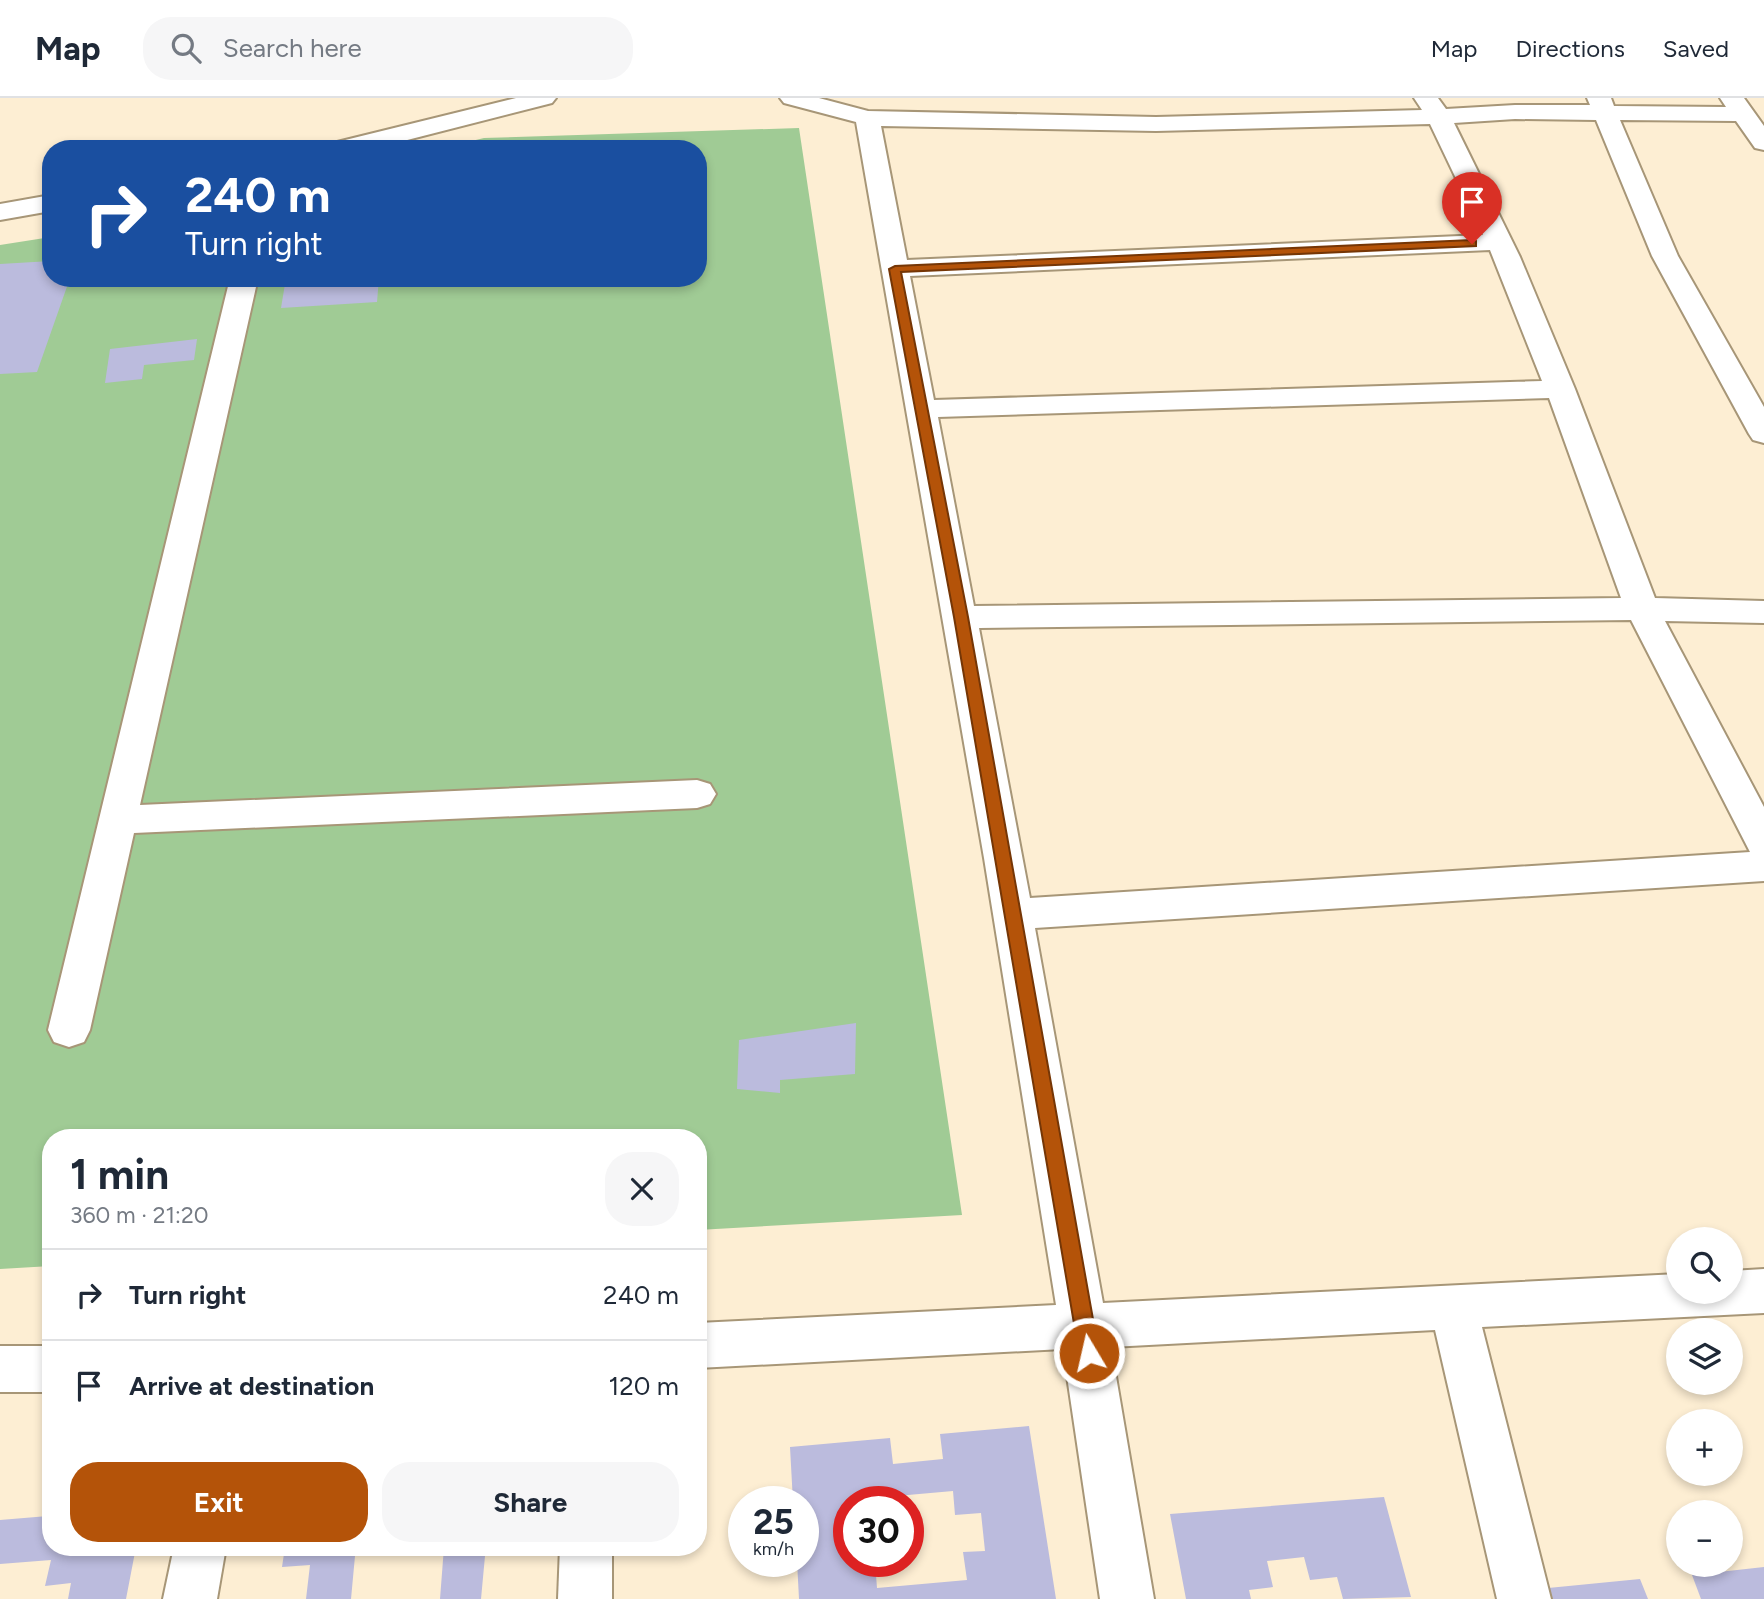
<!DOCTYPE html>
<html lang="en">
<head>
<meta charset="utf-8">
<style>
  body { margin:0; font-family:Figtree,sans-serif; background:#f6f6f7; color:#1f2937; height:100vh; display:flex; flex-direction:column; font-size:26px; white-space:nowrap }
  * { box-sizing:border-box; margin:0 }
  p { font-size:23px; color:#747a83 }
  .icon { flex:none; width:38px; height:38px; fill:none; stroke:currentColor; stroke-width:2; stroke-linecap:round; stroke-linejoin:round }
  .map { position:relative; flex:1; overflow:hidden }
  .details { position:absolute; left:42px; top:1031px; width:665px; height:427px; display:flex; flex-direction:column; background:#fff; border-radius:28px; box-shadow:0 4px 10px #0003 }
  .details>* { flex:none }
  .top-card { position:absolute; left:42px; top:42px; width:665px; height:147px; border-radius:28px; box-shadow:0 4px 10px #0003; background:#1a4fa0; color:#fff; overflow:hidden }
  .controls { position:absolute; left:1666px; top:1129px; display:grid; gap:14px }
  .controls a { display:grid; place-items:center; width:77px; height:77px; border-radius:50%; background:#fff; box-shadow:0 4px 10px #0003; font-size:35px }
  .speed { position:absolute; left:728px; top:1388px; display:flex; gap:14px; font-size:35px; font-weight:700; text-align:center }
  .speed>* { display:grid; place-content:center; width:91px; height:91px; border-radius:50%; background:#fff; box-shadow:0 4px 10px #0003; line-height:1 }
  .speed small { font-size:18px; font-weight:400 }
  .speed .limit { border:10px solid #d22; background:#fff; color:#111 }
  .pin { position:absolute; display:grid; place-items:center; width:60px; height:60px; color:#fff; margin:-72px -30px; border-radius:50% 50% 50% 0; rotate:-45deg; box-shadow:0 0 7px #0007 }
  .pin .icon { rotate:45deg }
  .me { position:absolute; width:77px; margin:-38px; rotate:351deg; stroke-linejoin:round; filter:drop-shadow(0 0 5px #0008) }
  .turn { display:flex; align-items:center; gap:24px; height:147px; padding:0 28px; font-size:32px }
  .turn .icon { width:91px; height:91px; stroke-width:2.5 }
  .turn b { display:block; font-size:49px; line-height:60px }
  .round { display:grid; place-items:center; flex:none; width:74px; height:74px; border-radius:28px; background:#f6f6f7 }
  .summary { display:flex; align-items:center; justify-content:space-between; height:119px; padding:0 28px }
  h1 { font-size:42px; font-weight:700; line-height:52px }
  .action { display:flex; gap:14px; margin-top:auto; padding:14px 28px }
  .action a { flex:1; height:80px; border-radius:28px; background:#b45309; color:#fff; font-size:28px; font-weight:700; line-height:80px; text-align:center }
  .action a+a { background:#f6f6f7; color:#1f2937 }
  ul { padding:0; list-style:none }
  li { display:flex; align-items:center; gap:21px; height:91px; padding:0 28px; border-top:2px solid #e0e1e3 }
  li div { flex:1 }
  li b { display:block; font-size:26px }
  li em { font-style:normal }
  header { display:flex; align-items:center; gap:42px; box-sizing:border-box; height:98px; padding:0 35px; background:#fff; border-bottom:2px solid #e0e1e3 }
  header strong { font-size:33px }
  nav { display:flex; gap:38px; margin-inline-start:auto; font-size:24px }
  .search { width:490px; height:63px; background:#f6f6f7; display:flex; align-items:center; gap:18px; box-sizing:border-box; padding:0 24px; border-radius:28px; color:#747a83; font-size:26px }
  .map>svg:first-child { display:block }
</style>
</head>
<body>
<header>
<strong>Map</strong>
<div class="search"><svg class="icon" aria-label="search" viewBox="0 0 24 24"><circle cx="10" cy="10" r="6"/><path d="M15 15l6 6"/></svg>Search here</div>
<nav><a>Map</a><a>Directions</a><a>Saved</a></nav>
</header>
<div class="map">
<svg width="1764" height="1501" viewBox="0 0 1764 1501">
  <rect width="100%" height="100%" fill="#fdeed3"/>
  <polygon fill="#a0cb95" points="799,30 962,1117 698,1132 698,1040 51,1040 51,1168 0,1171 0,147 51,139 51,180 698,180 698,51 439,51 484,40"/>
  <g fill="#bbd" fill-rule="evenodd">
    <polygon points="51,163 51,180 70,180 37,274 0,276 0,166"/>
    <polygon points="286,180 379,180 377,204 281,210"/>
    <polygon points="197,241 194,262 144,267 142,281 105,285 110,251"/>
    <polygon points="856,925 855,976 780,982 780,995 737,991 739,942"/>
    <path d="M 1029,1328 L 1056,1501 L 799,1501 L 797,1463 L 803,1463 L 803,1404 L 793,1404 L 790,1349 L 890,1340 L 893,1366 L 943,1361 L 940,1336 ZM 953,1393 L 955,1417 L 981,1415 L 985,1453 L 963,1454 L 967,1482 L 877,1490 L 875,1464 L 852,1466 L 849,1463 L 849,1404 L 874,1404 L 874,1400 Z"/>
    <polygon points="1384,1399 1411,1499 1343,1501 1337,1479 1310,1482 1304,1459 1267,1463 1273,1489 1249,1492 1251,1501 1186,1501 1170,1416"/>
    <polygon points="51,1412 51,1449 136,1449 126,1501 68,1501 71,1485 45,1488 51,1462 0,1466 0,1422 48,1418"/>
    <polygon points="285,1449 430,1449 430,1451 355,1458 351,1501 306,1501 310,1467 282,1469"/>
    <polygon points="444,1449 510,1449 509,1456 485,1458 481,1501 440,1501"/>
    <polygon points="1764,1469 1764,1501 1701,1501 1692,1477"/>
    <polygon points="1640,1481 1648,1501 1541,1501 1538,1491"/>
  </g>
  <g fill="none" stroke-linecap="round" stroke-linejoin="round">
    <g stroke="#a79677" stroke-width="4">
      <g id="minor">
        <polygon points="516,0 556,0 552,5 372,51 326,51 329,46"/>
        <path d="M 780,0 L 819,0 L 868,13 L 1156,19 L 1422,12 L 1414,0 L 1438,0 L 1446,11 L 1515,7 L 1590,7 L 1587,0 L 1611,0 L 1614,8 L 1726,9 L 1720,0 L 1744,0 L 1764,28 L 1764,52 L 1755,50 L 1736,23 L 1620,22 L 1678,158 L 1764,309 L 1764,345 L 1753,342 L 1749,336 L 1652,158 L 1596,22 L 1515,21 L 1454,25 L 1520,159 L 1575,291 L 1655,500 L 1764,503 L 1764,525 L 1665,523 L 1764,709 L 1764,783 L 1035,830 L 1103,1205 L 1678,1176 L 1678,1194 L 1731,1194 L 1731,1173 L 1764,1171 L 1764,1215 L 1482,1229 L 1551,1501 L 1497,1501 L 1435,1232 L 1111,1249 L 1154,1501 L 1100,1501 L 1063,1251 L 698,1270 L 698,1225 L 1056,1207 L 984,760 L 856,24 L 784,5 ZM 1430,26 L 1483,137 L 907,162 L 881,28 L 1156,33 ZM 1490,152 L 1542,283 L 934,302 L 910,178 ZM 1549,300 L 1621,500 L 974,508 L 938,319 ZM 1631,522 L 1750,754 L 1030,800 L 979,530 Z"/>
        <polygon points="51,97 51,113 0,122 0,106"/>
        <polygon points="230,180 258,180 140,707 697,682 710,686 716,696 710,706 697,710 134,735 90,932 84,944 69,949 54,944 48,932"/>
        <rect x="0" y="1248" width="51" height="46"/>
        <polygon points="174,1449 226,1449 217,1501 163,1501"/>
        <polygon points="560,1449 612,1449 612,1501 558,1501"/>
      </g>
    </g>
    <use href="#minor" fill="#fff" fill-rule="evenodd"/>
  </g>
  <polygon fill="#b45309" stroke="#753606" stroke-width="2" points="1472,142 1476,143 1476,148 901,174 968,519 1099,1255 1096,1262 1089,1264 1082,1262 1079,1255 954,519 889,171 895,168"/>
</svg>
<div class="controls">
<a><svg class="icon" aria-label="search" viewBox="0 0 24 24"><circle cx="10" cy="10" r="6"/><path d="M15 15l6 6"/></svg></a>
<a><svg class="icon" aria-label="layers" viewBox="0 0 24 24"><path d="M12 4l9 5-9 5-9-5zM3 14l9 5 9-5"/></svg></a>
<a>+</a>
<a>−</a>
</div>
<div class="speed"><div>25<small>km/h</small></div><div class="limit">30</div></div>
<div class="pin" style="left:1472px;top:146px;background:#d93025"><svg class="icon" aria-label="arrive" viewBox="0 0 24 24"><path d="M6 21V4h12l-3 4 3 4H6"/></svg></div>
<svg class="me" style="left:1089px;top:1255px" viewBox="-20 -20 40 40"><circle r="17" fill="#b45309" stroke="#fff" stroke-width="3"/><path d="M0-11L8 9 0 5-8 9z" fill="#fff"/></svg>
<div class="top-card">
<div class="turn"><svg class="icon" aria-label="right" viewBox="0 0 24 24"><path d="M7 20v-9h11M14 6l5 5-5 5"/></svg><div><b>240 m</b>Turn right</div></div>
</div>
<section class="details">
<div class="summary"><div><h1>1 min</h1><p>360 m · 21:20</p></div><a class="round"><svg class="icon" aria-label="close" viewBox="0 0 24 24"><path d="M6 6l12 12M18 6L6 18"/></svg></a></div>
<ul>
<li><svg class="icon" aria-label="right" viewBox="0 0 24 24"><path d="M7 20v-9h11M14 6l5 5-5 5"/></svg><div><b>Turn right</b></div><em>240 m</em></li>
<li><svg class="icon" aria-label="arrive" viewBox="0 0 24 24"><path d="M6 21V4h12l-3 4 3 4H6"/></svg><div><b>Arrive at destination</b></div><em>120 m</em></li>
</ul>
<div class="action"><a>Exit</a><a>Share</a></div>
</section>
</div>
</body>
</html>
